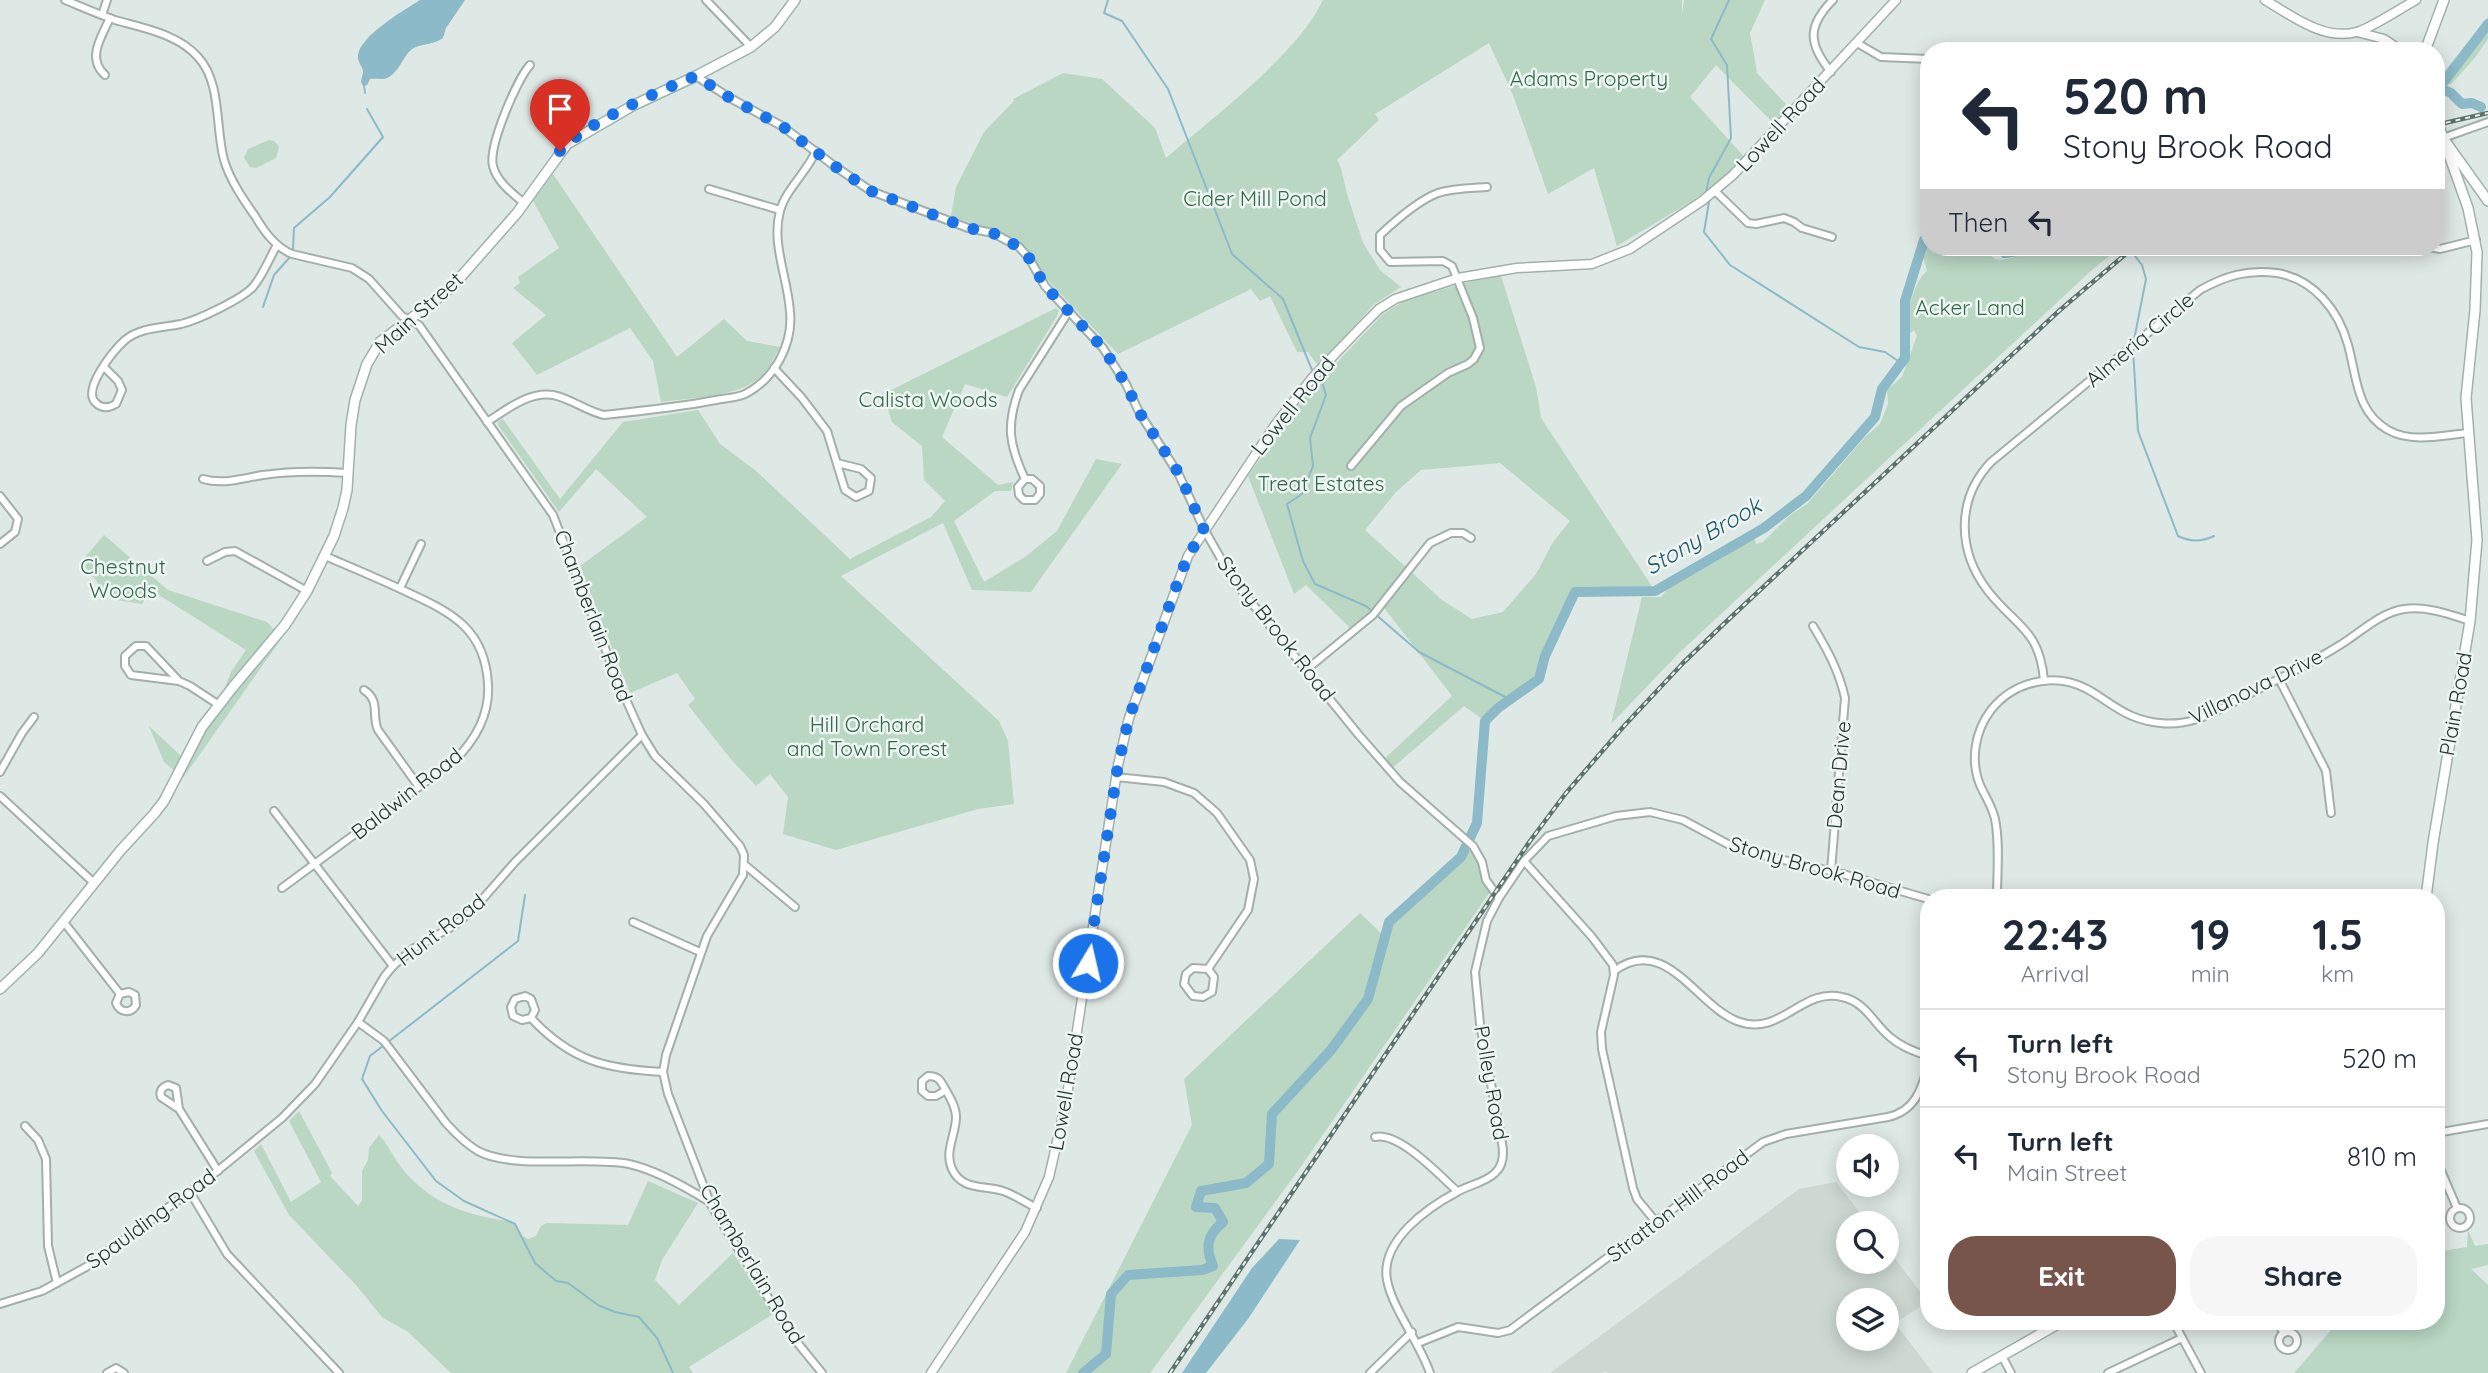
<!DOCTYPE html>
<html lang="en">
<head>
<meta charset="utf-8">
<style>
  body { margin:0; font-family:Quicksand,sans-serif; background:#f6f6f7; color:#1f2937; height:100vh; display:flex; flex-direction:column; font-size:26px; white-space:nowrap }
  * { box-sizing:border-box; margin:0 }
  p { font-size:23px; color:#747a83 }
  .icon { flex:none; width:38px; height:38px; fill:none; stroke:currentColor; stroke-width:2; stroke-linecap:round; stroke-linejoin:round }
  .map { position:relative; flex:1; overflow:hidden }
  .panel { position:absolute; left:1920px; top:889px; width:525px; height:441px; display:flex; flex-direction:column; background:#fff; border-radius:28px; box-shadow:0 4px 18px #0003 }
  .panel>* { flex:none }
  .top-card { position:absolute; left:1920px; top:42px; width:525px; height:214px; border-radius:28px; box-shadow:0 4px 18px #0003; background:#fff; color:#1f2937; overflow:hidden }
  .buttons { position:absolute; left:1836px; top:1134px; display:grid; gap:14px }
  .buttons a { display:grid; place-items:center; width:63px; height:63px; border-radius:50%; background:#fff; box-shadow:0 4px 18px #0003; font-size:35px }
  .pin { position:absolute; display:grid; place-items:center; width:60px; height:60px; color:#fff; margin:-72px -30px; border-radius:50% 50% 50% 0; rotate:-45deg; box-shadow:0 0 7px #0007 }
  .pin .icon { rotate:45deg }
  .me { position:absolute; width:77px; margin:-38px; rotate:9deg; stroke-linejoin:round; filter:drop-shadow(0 0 5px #0008) }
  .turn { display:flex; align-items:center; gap:24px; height:147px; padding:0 28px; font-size:32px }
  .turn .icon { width:91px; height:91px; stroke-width:2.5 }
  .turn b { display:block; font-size:49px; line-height:60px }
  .then { display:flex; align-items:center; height:66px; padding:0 28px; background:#0003; gap:14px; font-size:26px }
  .eta { display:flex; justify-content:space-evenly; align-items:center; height:119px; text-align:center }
  .eta b { font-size:42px; font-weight:800; line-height:49px }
  .button { display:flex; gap:14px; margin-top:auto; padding:14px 28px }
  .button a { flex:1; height:80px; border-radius:28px; background:#77554a; color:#fff; font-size:28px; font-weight:800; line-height:80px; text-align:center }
  .button a+a { background:#f6f6f7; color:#1f2937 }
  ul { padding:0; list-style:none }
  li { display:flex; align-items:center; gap:21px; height:98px; padding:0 28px; border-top:2px solid #e0e1e3 }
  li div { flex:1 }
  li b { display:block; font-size:26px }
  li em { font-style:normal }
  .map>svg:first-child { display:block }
</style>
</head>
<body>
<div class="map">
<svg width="2488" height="1373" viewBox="0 0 2488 1373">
  <rect width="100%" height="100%" fill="#dee8e4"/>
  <path fill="#cdd8d3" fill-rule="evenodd" d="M 1836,1182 L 1868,1223 L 1848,1223 L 1848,1262 L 1886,1262 L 1887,1248 L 1928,1302 L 1895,1323 L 1933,1373 L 1608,1373 L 1606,1371 L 1602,1373 L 1550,1373 L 1799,1189 ZM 1848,1300 L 1886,1300 L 1886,1339 L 1848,1339 Z"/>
  <g fill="#b9d7c3" fill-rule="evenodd">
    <path d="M 1323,0 L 1682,0 L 1682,14 L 1684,0 L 1765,0 L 1750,33 L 1757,73 L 1793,112 L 1778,128 L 1716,65 L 1690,97 L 1747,160 L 1692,201 L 1617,246 L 1594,168 L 1548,194 L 1513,95 L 1489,43 L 1375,114 L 1379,120 L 1337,160 L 1341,168 L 1347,194 L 1363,243 L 1380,270 L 1401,287 L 1373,305 L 1319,367 L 1308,352 L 1297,352 L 1270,296 L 1260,301 L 1251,289 L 1118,354 L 1041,273 L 1027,248 L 1014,238 L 951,216 L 956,187 L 984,132 L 1014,101 L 1013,99 L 1063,73 L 1102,79 L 1155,128 L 1166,158 C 1212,118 1298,54 1323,0 Z"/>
    <polygon points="2488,17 2488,39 2474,59 2451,84 2436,88 2436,82"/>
    <polygon points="269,140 274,141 279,147 276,158 256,168 250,167 244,158 248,149"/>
    <path d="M 553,174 L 677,357 L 724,319 L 747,341 L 780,347 C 774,358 768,371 758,379 C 736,397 688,398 661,402 L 653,361 L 630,328 L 537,375 L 512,343 L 546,315 L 513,288 L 520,283 L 518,277 L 559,248 L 533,201 Z"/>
    <path d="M 1928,245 L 1928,247 L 1980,247 L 1995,259 L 2001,260 L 2065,247 L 2120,247 L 2092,270 L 1680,652 L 1611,724 L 1642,597 L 1661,597 L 1668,588 L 1719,560 L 1747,540 L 1754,538 L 1756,544 L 1763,542 L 1789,516 L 1807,504 L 1865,437 L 1880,424 L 1888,404 L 1887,390 L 1902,377 L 1917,336 L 1914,330 L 1907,336 C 1902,322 1915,279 1927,271 C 1926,261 1917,253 1928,245 Z"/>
    <path d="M 1501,276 L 1536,387 L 1541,418 L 1655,591 L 1575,592 L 1545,656 L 1539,679 L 1485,721 L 1464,706 L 1390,770 L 1382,761 L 1452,696 L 1382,605 L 1353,631 L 1306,585 L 1294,594 L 1248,476 L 1307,394 L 1384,313 L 1408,299 L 1469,282 ZM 1500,463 L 1570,521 L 1553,542 L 1536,574 L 1503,612 L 1472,619 L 1442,600 L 1365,530 L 1396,492 L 1421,470 Z"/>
    <polygon points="1056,308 1059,311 1056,318 1007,397 965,384 942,437 998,485 1013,482 1011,491 995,491 954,521 984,582 1025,557 1057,531 1096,459 1122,464 1031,592 972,590 943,523 841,576 999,721 1008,741 1014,804 978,809 836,850 783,834 788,797 770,774 756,786 730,758 688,705 695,699 677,673 630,693 580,566 647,517 596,469 559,512 498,425 499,421 503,419 560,499 623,422 698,410 720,444 755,470 850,559 931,517 945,501 924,480 922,446 892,422 883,394"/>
    <polygon points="104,535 168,590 267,622 282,638 183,778 164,762 149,726 181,756 217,707 231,672 246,650 151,590 142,604 111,599 81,562"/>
    <polygon points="1473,846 1492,889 1300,1168 1150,1373 1066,1373 1192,1125 1184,1079 1360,913 1385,937 1389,922"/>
    <path d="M 299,1111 L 332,1173 L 330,1176 L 358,1206 L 362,1201 L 362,1171 L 368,1160 L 369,1148 L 379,1135 C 388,1144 393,1157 401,1167 C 431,1205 467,1215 512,1222 L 521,1235 L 528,1239 L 536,1236 L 541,1226 L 547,1223 L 628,1225 L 648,1181 L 698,1203 L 662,1260 L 655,1280 L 679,1305 L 733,1253 L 773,1314 L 689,1367 L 693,1373 L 451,1373 L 408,1332 L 382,1317 L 356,1285 L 289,1215 L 254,1151 L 261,1144 L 291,1202 L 321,1182 L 289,1121 Z"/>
    <polygon points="2468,1230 2475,1246 2488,1244 2488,1265 2471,1269 2488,1285 2488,1373 2294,1373 2339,1321 2436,1321 2436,1252 2467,1247"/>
  </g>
  <g fill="#8cbac8">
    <path d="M 420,0 L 465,0 L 446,28 L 443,38 C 434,45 422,43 412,49 C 403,56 399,73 387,78 C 382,80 375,78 370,79 L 367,85 L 363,86 L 361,82 C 361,79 363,75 363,71 C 362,65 357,62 358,55 C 361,35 403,11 420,0 Z"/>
    <polygon points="1279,1239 1300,1240 1248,1319 1206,1373 1182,1373 1252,1268"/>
  </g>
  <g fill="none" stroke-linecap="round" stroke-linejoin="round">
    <g stroke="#8cbac8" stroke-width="2">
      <polyline points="1108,0 1104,13 1122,21 1168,89 1232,254 1283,299 1312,370"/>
      <polyline points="364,85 365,93"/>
      <polyline points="1706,193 1709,178 1731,138 1727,65 1711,39 1729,0"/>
      <polyline points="1709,202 1704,232 1730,265 1859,347 1885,352 1901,363"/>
      <polyline points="293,249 294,228 330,197 383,137 367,109"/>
      <polyline points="2132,252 2142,265 2146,279 2134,340"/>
      <polyline points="263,307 274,275 290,257"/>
      <path d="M 2133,349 L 2138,431 L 2178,536 C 2191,542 2201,542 2214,536"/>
      <polyline points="1322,382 1326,395 1310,438 1313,466 1302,494 1287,504 1303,561 1315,584 1366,606 1419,652 1511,700"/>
      <polyline points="525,895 518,941 370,1056 362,1079 382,1111 436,1181 464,1201 515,1224 535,1263 556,1281 568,1283 598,1305 615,1312 639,1317 657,1338 673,1373"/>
    </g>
    <g stroke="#8cbac8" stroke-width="10">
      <polyline points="2440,88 2451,93 2462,104 2472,103 2481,107"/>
      <polyline points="2436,92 2488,24"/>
      <polyline points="1996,247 2005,253 2048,247"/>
      <path d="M 1083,1373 L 1106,1354 L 1111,1294 L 1128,1275 L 1202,1270 L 1213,1266 C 1205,1247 1207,1235 1223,1222 L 1215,1208 L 1196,1207 L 1201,1191 L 1246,1183 L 1269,1164 L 1272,1114 L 1331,1050 L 1368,999 L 1389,922 L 1461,857 L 1477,823 L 1485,721 L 1498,708 L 1539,679 L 1545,656 L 1575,592 L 1655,591 L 1764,528 L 1806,496 L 1875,417 L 1882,389 L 1905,358 L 1905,301 L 1924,240 L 1928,237"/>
    </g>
    <g stroke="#a2afab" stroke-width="10">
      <g id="minor">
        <path d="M 65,0 C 82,7 98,14 115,20 C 143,28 178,34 198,57 C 222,83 215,127 224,160 C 230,180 243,199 255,216 C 264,231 275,247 292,254 L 352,268 L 369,279 L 402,316 L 419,325 L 553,515 L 619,684 L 642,735 L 655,756 L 704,804 L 740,846 L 744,855 L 743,875 L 707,936 L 666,1055 L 663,1072 L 668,1094 L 711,1205 L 792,1336 L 822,1373"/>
        <polyline points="706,0 751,47"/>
        <polyline points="102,15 107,0"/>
        <polyline points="1857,43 1881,57 1928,59"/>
        <path d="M 1831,72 C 1808,44 1807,26 1833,0"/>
        <path d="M 105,75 C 86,58 102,36 110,18"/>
        <polyline points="696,76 730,98 782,126 833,165 871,191 968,228 993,233 1019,247 1029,258 1045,286 1103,348 1126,384 1139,412 1179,475 1204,529 1233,580 1358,734 1400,782 1473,846 1482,862 1486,880 1499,898 1524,861 1548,836 1616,816 1650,812 1683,820 1737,849 1843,874 1928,899"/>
        <polyline points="2443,138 2488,122"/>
        <polyline points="709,189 780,210"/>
        <polyline points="1715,191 1748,223 1756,224 1784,218 1794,222 1802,228 1832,237"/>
        <path d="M 524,203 C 512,193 497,182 493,166 C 488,147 517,79 530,65"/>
        <polyline points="2429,247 2440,249 2476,240"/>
        <path d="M 104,367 L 118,381 L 122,390 L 116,404 C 109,408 102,409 96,403 C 81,390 114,350 125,340 C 141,327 162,328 181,324 C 198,320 242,299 253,287 C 263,275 269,259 277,245"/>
        <polyline points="774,368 802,398 827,431 845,490 856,497 869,491 871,478 861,469 837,463"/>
        <path d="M 487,422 C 506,410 529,391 553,395 C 570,398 586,411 604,415 C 642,411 679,407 716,400 C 726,398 739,398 747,393 C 776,377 793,343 790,312 C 788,278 771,244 780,211 C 786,189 807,172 816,151"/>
        <path d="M 1351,466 L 1401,406 L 1448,373 L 1468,364 L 1474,359 L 1480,348 L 1473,318 L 1452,266 L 1443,261 L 1390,262 L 1380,250 L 1380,235 C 1395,221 1419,200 1438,193 C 1453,188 1471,188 1487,187"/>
        <path d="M 203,479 C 224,485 243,478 263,475 C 290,471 320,471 347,473"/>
        <path d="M 1025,479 L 1018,487 L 1019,495 L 1024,500 L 1035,500 L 1040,494 L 1040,486 L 1032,479 L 1025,479 C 1009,445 1006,425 1019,390 L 1069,311"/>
        <polyline points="0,496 18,519 15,532 0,544"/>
        <polyline points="207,561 225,552 235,551 307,591"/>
        <polyline points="400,588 421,544"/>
        <path d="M 1813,626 C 1827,649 1839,671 1845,698 L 1831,871"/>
        <polyline points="1306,670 1373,615 1430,543 1451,533 1463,533 1471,538"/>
        <polyline points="2279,679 2326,771 2331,813"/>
        <polyline points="179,681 146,646 136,646 125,656 125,666 131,675 179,681 190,686 219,705"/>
        <path d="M 2044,681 C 2040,629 2015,626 1988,591 C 1957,551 1956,499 1991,462 L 2200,290 C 2225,276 2248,269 2277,273 C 2314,279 2339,311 2348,345 C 2357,377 2356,412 2388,430 C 2411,443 2441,436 2467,433"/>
        <path d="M 364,690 C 381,701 371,715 378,730 L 419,787"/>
        <polyline points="0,772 22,733 34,717"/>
        <polyline points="1116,777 1164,782 1194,793 1217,813 1250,860 1254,879 1248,910 1208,969 1214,977 1212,992 1203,997 1193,996 1184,984 1186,974 1193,968 1208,969"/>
        <polyline points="0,796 94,883"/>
        <polyline points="274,811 393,966"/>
        <polyline points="1524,861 1592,937 1613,965 1614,975 1601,1032 1602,1049 1633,1188 1637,1199 1656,1222"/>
        <polyline points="745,865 795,907"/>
        <path d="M 282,888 L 455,760 C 476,739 490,715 488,684 C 485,630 453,613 409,593 C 382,580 353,568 325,556"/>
        <path d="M 1997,898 C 1997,872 2000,844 1995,819 C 1992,806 1985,796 1980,785 C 1970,760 1975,731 1991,710 C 2014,681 2054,672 2087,689 C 2102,697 2115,709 2132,716 C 2151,724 2174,726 2194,720 C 2212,715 2230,704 2247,695 C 2278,679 2310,664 2340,645 C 2360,633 2379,613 2404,609 C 2427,606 2449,614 2470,621"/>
        <path d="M 63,921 L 120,994 L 116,1003 C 120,1013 131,1014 136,1005 L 135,995 L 129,992 L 120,994"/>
        <polyline points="633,922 700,952"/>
        <path d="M 1614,971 C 1665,933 1696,1005 1737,1021 C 1781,1038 1801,987 1842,997 C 1866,1002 1873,1023 1890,1037 C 1901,1047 1915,1052 1928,1056"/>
        <path d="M 531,1018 L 522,1020 L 513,1016 L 511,1007 L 515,999 L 525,996 L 531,999 L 535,1010 L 531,1018 C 571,1061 606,1069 663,1072"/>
        <path d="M 358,1022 L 384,1041 L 446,1123 C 455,1133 466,1144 478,1151 C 513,1170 587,1156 629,1164 C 656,1170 684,1186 708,1201"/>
        <path d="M 946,1090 L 936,1096 L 928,1096 L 922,1091 L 922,1081 L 928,1076 C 937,1076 940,1079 944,1087 C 949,1096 956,1106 956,1117 C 956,1134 944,1152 952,1169 C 962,1191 985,1185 1003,1191 C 1015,1195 1026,1203 1037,1208"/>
        <path d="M 179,1109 L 161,1097 C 159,1091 162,1087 168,1085 L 176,1088 L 179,1109 L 218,1171"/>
        <polyline points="25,1126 38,1140 46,1159 48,1246 57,1283"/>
        <polyline points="2436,1133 2488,1124"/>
        <path d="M 1375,1137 C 1400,1132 1440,1176 1457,1191"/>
        <polyline points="2436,1159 2457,1208"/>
        <polyline points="190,1192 227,1254 339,1373"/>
        <circle cx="2460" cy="1218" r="10"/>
        <polyline points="0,1304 42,1291 86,1267 210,1177 282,1118 315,1084 358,1022 384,977 393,966 414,948 455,925 473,910 515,862 642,735"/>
        <polyline points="2173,1321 2201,1373"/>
        <polyline points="2276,1321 2284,1333"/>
        <circle cx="2288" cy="1341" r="9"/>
        <path d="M 1418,1343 L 1458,1327 L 1498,1333 L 1510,1330 L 1763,1142 L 1786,1134 L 1888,1117 C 1915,1111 1922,1089 1928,1065"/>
        <polyline points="2002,1356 2011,1373"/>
        <polyline points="107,1373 116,1368 124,1373"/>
        <polyline points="1370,1373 1412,1332"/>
        <path d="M 1430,1373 C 1420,1343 1392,1308 1387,1280 C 1380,1241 1427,1208 1457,1192 C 1468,1185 1485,1183 1495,1173 C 1504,1165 1504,1154 1502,1143 L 1480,1024 L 1475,972 L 1487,921 L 1499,898"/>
        <polyline points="2108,1373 2182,1338"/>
      </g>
    </g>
    <g stroke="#a2afab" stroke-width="11">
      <g id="tertiary">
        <path d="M 2265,0 C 2292,16 2324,41 2357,32 C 2371,28 2401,8 2416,0"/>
        <polyline points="2357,32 2384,39 2402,51"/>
        <polyline points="931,1373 1025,1232 1049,1177 1066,1102 1118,765 1129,718 1188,556 1275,425 1313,377 1364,324 1379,309 1395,299 1458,278 1517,268 1592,264 1630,249 1702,201 1733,175 1896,0"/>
      </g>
    </g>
    <g stroke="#9fb2ad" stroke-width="12">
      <g id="secondary">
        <polyline points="2425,51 2444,0"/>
        <polyline points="2436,118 2443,138 2488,201"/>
        <polyline points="2426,898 2433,843 2470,621 2477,540 2466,398 2475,310 2477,252 2468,208 2443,138"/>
        <polyline points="0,989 38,953 120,851 154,814 164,801 202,727 233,687 285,625 307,591 334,536 343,508 347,490 351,425 355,400 367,364 380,342 451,288 517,213 567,144 632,106 696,76 751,47 775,27 795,0"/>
        <polyline points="1972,1373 2063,1321"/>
      </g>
    </g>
    <use href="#minor" stroke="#fff" stroke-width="6"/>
    <use href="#tertiary" stroke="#fff" stroke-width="8"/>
    <use href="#secondary" stroke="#fff" stroke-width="9"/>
    <g stroke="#5c726d" stroke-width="4.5">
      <g id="rail">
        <polyline points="2436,125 2488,113"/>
        <polyline points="1170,1373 1530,841 1566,793 1624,726 1684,662 1729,619 2060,310 2134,247"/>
      </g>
    </g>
    <use href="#rail" stroke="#eef5f2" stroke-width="2" stroke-dasharray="5" stroke-linecap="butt"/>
  </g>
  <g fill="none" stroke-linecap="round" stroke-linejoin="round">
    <path stroke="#1a73e8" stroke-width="12" stroke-dasharray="0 21.6" d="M 560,151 C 584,124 661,90 696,76 L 730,98 L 782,126 L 833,165 L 871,191 L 968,228 L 993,233 L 1019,247 L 1029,258 L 1045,286 L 1103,348 L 1126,384 L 1139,412 L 1180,475 L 1204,530 L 1188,556 L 1180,576 L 1129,718 L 1118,765 L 1088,963"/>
  </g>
  <g text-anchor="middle" stroke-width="5" stroke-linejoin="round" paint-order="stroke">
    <g font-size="21" fill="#31684a" stroke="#eef5f2">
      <text x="1589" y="86">Adams Property</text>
      <text x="1255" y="206">Cider Mill Pond</text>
      <text x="1970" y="315">Acker Land</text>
      <text x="928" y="407">Calista Woods</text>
      <text x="1321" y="491">Treat Estates</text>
      <text x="123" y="574">Chestnut<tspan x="123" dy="24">Woods</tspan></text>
      <text x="867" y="732">Hill Orchard<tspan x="867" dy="24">and Town Forest</tspan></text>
    </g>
    <g font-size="21" fill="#223632" stroke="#eef5f2">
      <text transform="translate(1781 125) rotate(-47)" y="7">Lowell Road</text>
      <text transform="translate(419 313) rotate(-42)" y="7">Main Street</text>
      <text transform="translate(2140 340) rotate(-40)" y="7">Almeria Circle</text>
      <text transform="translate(1293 406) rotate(-51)" y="7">Lowell Road</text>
      <text transform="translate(593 616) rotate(69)" y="7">Chamberlain Road</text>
      <text transform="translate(1276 629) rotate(52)" y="7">Stony Brook Road</text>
      <text transform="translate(2256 687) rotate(-26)" y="7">Villanova Drive</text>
      <text transform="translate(2456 704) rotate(-80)" y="7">Plain Road</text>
      <text transform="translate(1839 775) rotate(-85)" y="7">Dean Drive</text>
      <text transform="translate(407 794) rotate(-38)" y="7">Baldwin Road</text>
      <text transform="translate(1815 868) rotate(16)" y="7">Stony Brook Road</text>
      <text transform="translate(441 930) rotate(-37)" y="7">Hunt Road</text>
      <text transform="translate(1491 1083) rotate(80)" y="7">Polley Road</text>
      <text transform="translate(1066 1092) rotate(-80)" y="7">Lowell Road</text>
      <text transform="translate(1678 1206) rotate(-37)" y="7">Stratton Hill Road</text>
      <text transform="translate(151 1219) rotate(-36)" y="7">Spaulding Road</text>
      <text transform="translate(752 1264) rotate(59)" y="7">Chamberlain Road</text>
    </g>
    <g font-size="23" font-style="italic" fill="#23596a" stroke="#eef5f2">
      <text transform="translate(1703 536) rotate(-30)" y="8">Stony Brook</text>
    </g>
  </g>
</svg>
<div class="buttons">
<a><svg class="icon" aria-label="sound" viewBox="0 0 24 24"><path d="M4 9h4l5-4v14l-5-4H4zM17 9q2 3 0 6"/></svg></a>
<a><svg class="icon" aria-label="search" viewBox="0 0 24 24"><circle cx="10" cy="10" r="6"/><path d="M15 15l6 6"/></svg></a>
<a><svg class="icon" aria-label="layers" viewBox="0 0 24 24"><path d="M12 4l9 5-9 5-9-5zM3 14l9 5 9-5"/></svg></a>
</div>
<div class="pin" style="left:560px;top:151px;background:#d93025"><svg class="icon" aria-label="arrive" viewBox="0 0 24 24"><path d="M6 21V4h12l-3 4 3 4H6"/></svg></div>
<svg class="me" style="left:1088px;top:963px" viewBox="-20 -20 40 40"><circle r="17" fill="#1a73e8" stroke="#fff" stroke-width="3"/><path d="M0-11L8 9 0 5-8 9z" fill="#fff"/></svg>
<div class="top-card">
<div class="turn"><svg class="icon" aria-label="left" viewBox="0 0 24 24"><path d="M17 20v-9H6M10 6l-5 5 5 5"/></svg><div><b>520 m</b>Stony Brook Road</div></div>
<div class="then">Then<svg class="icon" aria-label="left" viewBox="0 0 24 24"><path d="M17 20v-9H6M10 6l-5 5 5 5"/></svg></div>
</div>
<section class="panel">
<div class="eta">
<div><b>22:43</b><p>Arrival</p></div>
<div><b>19</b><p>min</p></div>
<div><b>1.5</b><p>km</p></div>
</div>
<ul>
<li><svg class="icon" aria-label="left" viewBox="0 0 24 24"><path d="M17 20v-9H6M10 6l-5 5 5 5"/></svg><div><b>Turn left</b><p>Stony Brook Road</p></div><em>520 m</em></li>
<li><svg class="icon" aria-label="left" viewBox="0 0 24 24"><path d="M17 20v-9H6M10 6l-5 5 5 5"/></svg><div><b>Turn left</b><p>Main Street</p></div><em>810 m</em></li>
</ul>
<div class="button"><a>Exit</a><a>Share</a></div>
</section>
</div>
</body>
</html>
